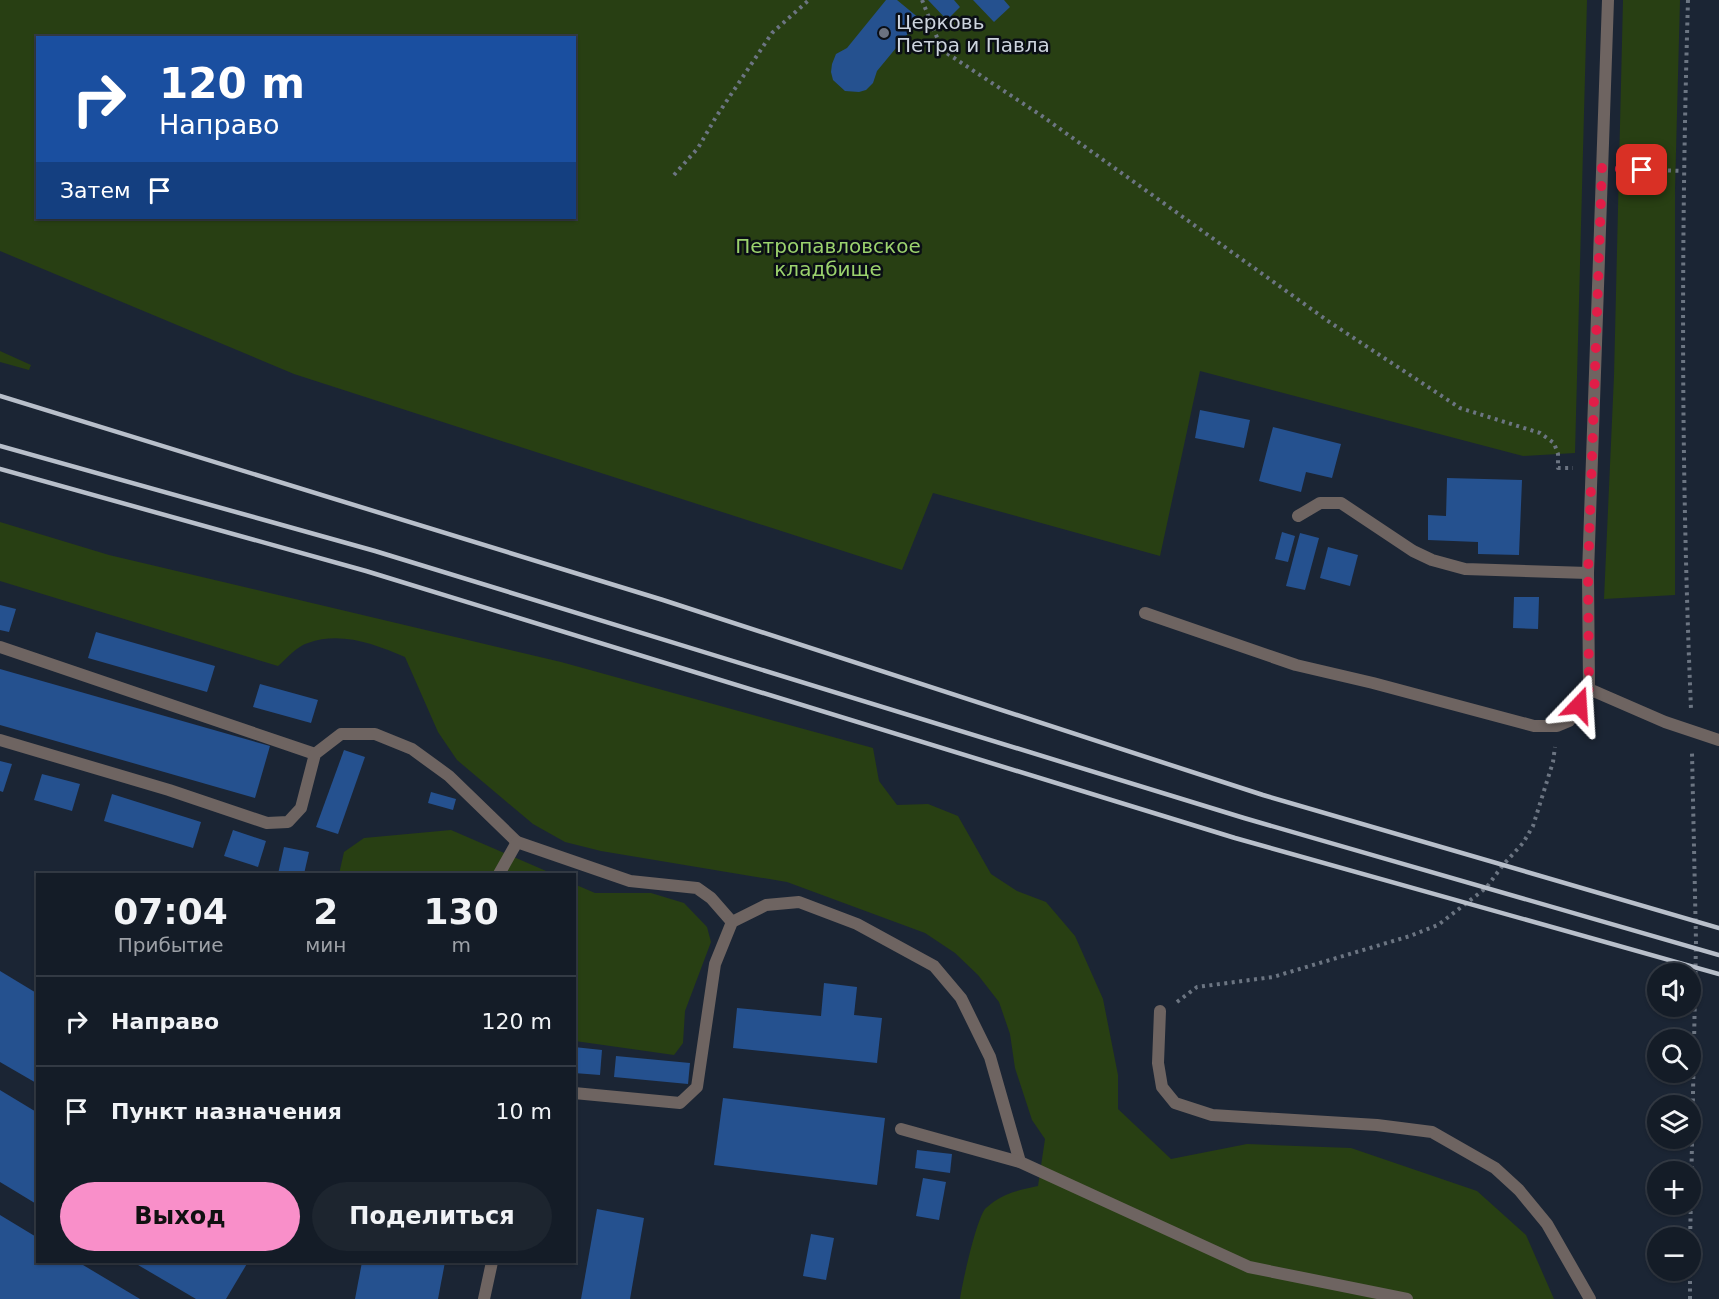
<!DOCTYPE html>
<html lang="ru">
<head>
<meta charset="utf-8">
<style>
  body { margin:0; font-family:"DejaVu Sans",sans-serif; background:#1d252f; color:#f1f3f6; height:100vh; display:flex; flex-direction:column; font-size:22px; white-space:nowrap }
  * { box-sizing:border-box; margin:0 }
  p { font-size:20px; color:#9da1a7 }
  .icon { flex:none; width:33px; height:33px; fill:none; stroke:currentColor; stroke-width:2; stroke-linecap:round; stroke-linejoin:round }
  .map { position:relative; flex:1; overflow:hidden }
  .side { position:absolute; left:36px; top:873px; width:540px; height:390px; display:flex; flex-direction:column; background:#141c27; border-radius:0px; box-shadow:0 2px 4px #0004,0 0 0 2px #333a44 }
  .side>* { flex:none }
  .top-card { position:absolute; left:36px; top:36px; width:540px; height:183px; border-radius:0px; box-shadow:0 2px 4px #0004,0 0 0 2px #333a44; background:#1a4fa0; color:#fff; overflow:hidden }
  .tools { position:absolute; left:1647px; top:963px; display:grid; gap:12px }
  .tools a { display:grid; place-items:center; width:54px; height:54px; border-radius:50%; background:#141c27; box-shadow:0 2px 4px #0004,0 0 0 2px #333a44; font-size:30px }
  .pin { position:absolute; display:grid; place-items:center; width:51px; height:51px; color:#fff; margin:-26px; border-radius:12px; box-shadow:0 3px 9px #0006 }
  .me { position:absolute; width:66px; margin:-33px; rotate:20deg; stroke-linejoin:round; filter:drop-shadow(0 0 4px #0008) }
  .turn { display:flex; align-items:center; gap:21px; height:126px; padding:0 24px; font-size:27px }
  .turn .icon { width:78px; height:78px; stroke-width:2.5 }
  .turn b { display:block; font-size:42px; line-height:51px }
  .then { display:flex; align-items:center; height:57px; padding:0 24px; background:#0003; gap:12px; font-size:22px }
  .eta { display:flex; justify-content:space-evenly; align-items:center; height:102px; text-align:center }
  .eta b { font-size:36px; font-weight:700; line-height:42px }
  .cta { display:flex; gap:12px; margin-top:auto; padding:12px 24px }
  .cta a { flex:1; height:69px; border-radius:36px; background:#f98fc9; color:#111; font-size:24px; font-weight:700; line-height:69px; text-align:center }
  .cta a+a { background:#1d252f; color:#f1f3f6 }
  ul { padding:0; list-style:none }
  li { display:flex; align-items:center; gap:18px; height:90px; padding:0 24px; border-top:2px solid #333a44 }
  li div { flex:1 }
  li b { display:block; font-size:22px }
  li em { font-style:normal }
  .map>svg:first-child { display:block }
</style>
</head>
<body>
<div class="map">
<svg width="1719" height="1299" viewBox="0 0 1719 1299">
  <rect width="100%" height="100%" fill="#1b2534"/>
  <g fill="#283f13" fill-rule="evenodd">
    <path d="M 0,0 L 1587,0 L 1575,453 L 1523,456 L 1200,371 L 1160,556 L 933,493 L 902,570 L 294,374 L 0,251 ZM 38,38 L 574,38 L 574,218 L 38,218 Z"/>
    <polygon points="1623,0 1680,0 1675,189 1675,595 1604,599 1614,376"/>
    <polygon points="0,351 31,365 29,370 0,362"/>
    <path d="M 0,522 L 109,555 L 561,662 L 873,748 L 879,781 L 897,805 L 928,804 L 958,816 L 991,874 L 1017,891 L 1046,902 L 1075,936 L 1103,999 L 1118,1075 L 1118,1109 L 1171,1159 L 1247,1144 L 1351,1148 L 1477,1191 L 1526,1235 L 1554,1299 L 960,1299 C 962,1284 977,1216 986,1208 C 1001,1194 1018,1190 1038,1186 L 1045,1139 L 1032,1120 L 1015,1068 L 1010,1034 L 999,1002 L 978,975 L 955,953 L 925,933 L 787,882 L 601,851 L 565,842 L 533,824 L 457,760 L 438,732 L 405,657 C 374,644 341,631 308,643 C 297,646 286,659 278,666 L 0,581 Z"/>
    <polygon points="451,830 553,874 339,874 344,852 364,838"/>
    <polygon points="574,884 595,893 651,893 684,903 707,927 711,942 685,1011 683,1043 674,1055 575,1041"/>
  </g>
  <g fill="#25518f">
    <polygon points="886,0 897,0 920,19 877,71 873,83 866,90 859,92 845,91 833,80 831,72 832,64 836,54 847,48"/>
    <polygon points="928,0 954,0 960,7 947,20"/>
    <polygon points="973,0 1004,0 1010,7 994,22"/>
    <polygon points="1200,410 1250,420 1244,448 1195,438"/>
    <polygon points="1273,427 1341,444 1332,478 1306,472 1301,492 1259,481"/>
    <polygon points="1447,478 1522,480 1519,555 1478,554 1478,542 1428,540 1428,515 1446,516"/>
    <polygon points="1282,532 1295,536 1288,562 1275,559"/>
    <polygon points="1300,533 1319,538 1305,590 1286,586"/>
    <polygon points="1328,547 1358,555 1350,586 1320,578"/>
    <polygon points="1514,597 1539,597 1538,629 1513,628"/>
    <polygon points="0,605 16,609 9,632 0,630"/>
    <polygon points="96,632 215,666 207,692 88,658"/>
    <polygon points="0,669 270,746 255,798 0,725"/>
    <polygon points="260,684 318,700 311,723 253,707"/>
    <polygon points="344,750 365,757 338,834 316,827"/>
    <polygon points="0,761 12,764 3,792 0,791"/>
    <polygon points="42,774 80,784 72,811 34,800"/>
    <polygon points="431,792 456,799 453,810 428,803"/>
    <polygon points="112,794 201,822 193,848 104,821"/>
    <polygon points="233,830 266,841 258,867 224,856"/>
    <polygon points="284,847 309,852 304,874 278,874"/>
    <polygon points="0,971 38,994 38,1084 0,1062"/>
    <polygon points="824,983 857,987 854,1015 882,1018 877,1063 733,1048 737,1008 821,1016"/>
    <polygon points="574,1047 602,1050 600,1075 574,1073"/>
    <polygon points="616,1056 690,1063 688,1084 614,1077"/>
    <polygon points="0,1090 38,1113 38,1205 0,1182"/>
    <polygon points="723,1098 885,1118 877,1185 714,1165"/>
    <polygon points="917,1150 952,1154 950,1173 915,1168"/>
    <polygon points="923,1178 946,1182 939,1220 916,1216"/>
    <polygon points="597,1209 644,1218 630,1299 581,1299"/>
    <polygon points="0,1215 38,1238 38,1262 78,1262 140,1299 0,1299"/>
    <polygon points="811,1234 834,1238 826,1280 803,1276"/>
    <polygon points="133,1262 248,1262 226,1299 196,1299"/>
    <polygon points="362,1262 445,1262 438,1299 355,1299"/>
  </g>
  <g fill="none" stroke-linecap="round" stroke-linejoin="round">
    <g stroke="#6c7582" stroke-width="4" stroke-dasharray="3 4.5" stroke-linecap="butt">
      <polyline points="922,0 942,50 1042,116 1328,321 1460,408 1540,433 1554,443 1558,454 1558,468 1573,468"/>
      <path d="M 1688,0 C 1681,236 1681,473 1691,709"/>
      <polyline points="1623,169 1683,171"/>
      <polyline points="674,175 698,148 716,117 772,33 809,0"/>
      <polyline points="1177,1002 1197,987 1273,977 1410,936 1438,925 1486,888 1503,865 1523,843 1533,826 1553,762 1555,747"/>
      <polyline points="1690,1244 1696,942 1692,753"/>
      <polyline points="1690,1299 1690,1270"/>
    </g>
    <g stroke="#6e6461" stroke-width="12">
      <polyline points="1298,516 1320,503 1341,503 1413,551 1432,560 1465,569 1588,573"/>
      <polyline points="1145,613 1296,665 1373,683 1534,726 1557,726 1569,721 1589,689 1588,573 1608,0"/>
      <polyline points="0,647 315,754"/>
      <polyline points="1589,689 1665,722 1719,740"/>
      <polyline points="0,740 169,790 267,823 288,822 301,808 315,754 341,734 375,734 412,749 449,776 517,842"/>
      <polyline points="499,874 517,842 630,881 697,888 711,898 732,922"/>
      <polyline points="1160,1011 1158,1063 1162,1087 1175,1103 1212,1115 1377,1125 1432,1132 1495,1168 1519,1190 1547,1224 1590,1299"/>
      <polyline points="574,1093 680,1103 697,1087 715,964 732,922 766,905 799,902 857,924 934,966 961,998 990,1057 1020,1162"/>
      <polyline points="901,1129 1020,1162 1249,1267 1407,1299"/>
      <polyline points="484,1299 492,1262"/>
    </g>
    <g stroke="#b8bfca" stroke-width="4.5">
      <polyline points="0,396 663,600 1263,795 1719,928"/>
      <polyline points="0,446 375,551 1244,818 1719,955"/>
      <polyline points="0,469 366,571 1235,838 1719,974"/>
    </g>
  </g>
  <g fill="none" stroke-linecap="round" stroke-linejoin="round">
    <polyline stroke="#e11d48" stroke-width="10" stroke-dasharray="0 18" points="1579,705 1589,689 1588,573 1602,168 1642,170"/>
  </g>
  <circle fill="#6b7280" stroke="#0a0e15" stroke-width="2" cx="884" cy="33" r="6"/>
  <g text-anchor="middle" stroke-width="5" stroke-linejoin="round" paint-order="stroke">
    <g font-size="20" fill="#cdd4de" stroke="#0a0e15" text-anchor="start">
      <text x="896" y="29">Церковь<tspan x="896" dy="23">Петра и Павла</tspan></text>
    </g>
    <g font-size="20" fill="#9bd26d" stroke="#0a0e15">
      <text x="828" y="253">Петропавловское<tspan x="828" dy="23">кладбище</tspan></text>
    </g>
  </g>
</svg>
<div class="tools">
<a><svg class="icon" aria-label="sound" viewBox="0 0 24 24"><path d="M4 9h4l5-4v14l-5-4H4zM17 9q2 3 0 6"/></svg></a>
<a><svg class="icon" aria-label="search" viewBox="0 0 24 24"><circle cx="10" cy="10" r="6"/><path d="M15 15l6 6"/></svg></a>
<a><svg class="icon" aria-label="layers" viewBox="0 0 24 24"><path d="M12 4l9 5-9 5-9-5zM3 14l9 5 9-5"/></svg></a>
<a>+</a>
<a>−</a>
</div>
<div class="pin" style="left:1642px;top:170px;background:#d93025"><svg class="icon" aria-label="arrive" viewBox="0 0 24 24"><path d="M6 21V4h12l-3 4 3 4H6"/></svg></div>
<svg class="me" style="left:1579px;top:705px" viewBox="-20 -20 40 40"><path d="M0-17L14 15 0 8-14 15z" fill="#e11d48" stroke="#fff" stroke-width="4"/></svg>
<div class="top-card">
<div class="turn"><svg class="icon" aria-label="right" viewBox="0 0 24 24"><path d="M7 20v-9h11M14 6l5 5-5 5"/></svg><div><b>120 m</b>Направо</div></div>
<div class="then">Затем<svg class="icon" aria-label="arrive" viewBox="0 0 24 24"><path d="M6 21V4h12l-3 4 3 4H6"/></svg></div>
</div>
<section class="side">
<div class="eta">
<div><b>07:04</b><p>Прибытие</p></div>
<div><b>2</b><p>мин</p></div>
<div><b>130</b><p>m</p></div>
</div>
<ul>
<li><svg class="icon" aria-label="right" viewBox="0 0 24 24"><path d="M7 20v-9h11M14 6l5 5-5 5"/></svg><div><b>Направо</b></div><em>120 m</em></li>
<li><svg class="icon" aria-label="arrive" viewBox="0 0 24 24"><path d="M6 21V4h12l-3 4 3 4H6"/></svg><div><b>Пункт назначения</b></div><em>10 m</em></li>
</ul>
<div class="cta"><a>Выход</a><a>Поделиться</a></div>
</section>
</div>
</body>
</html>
